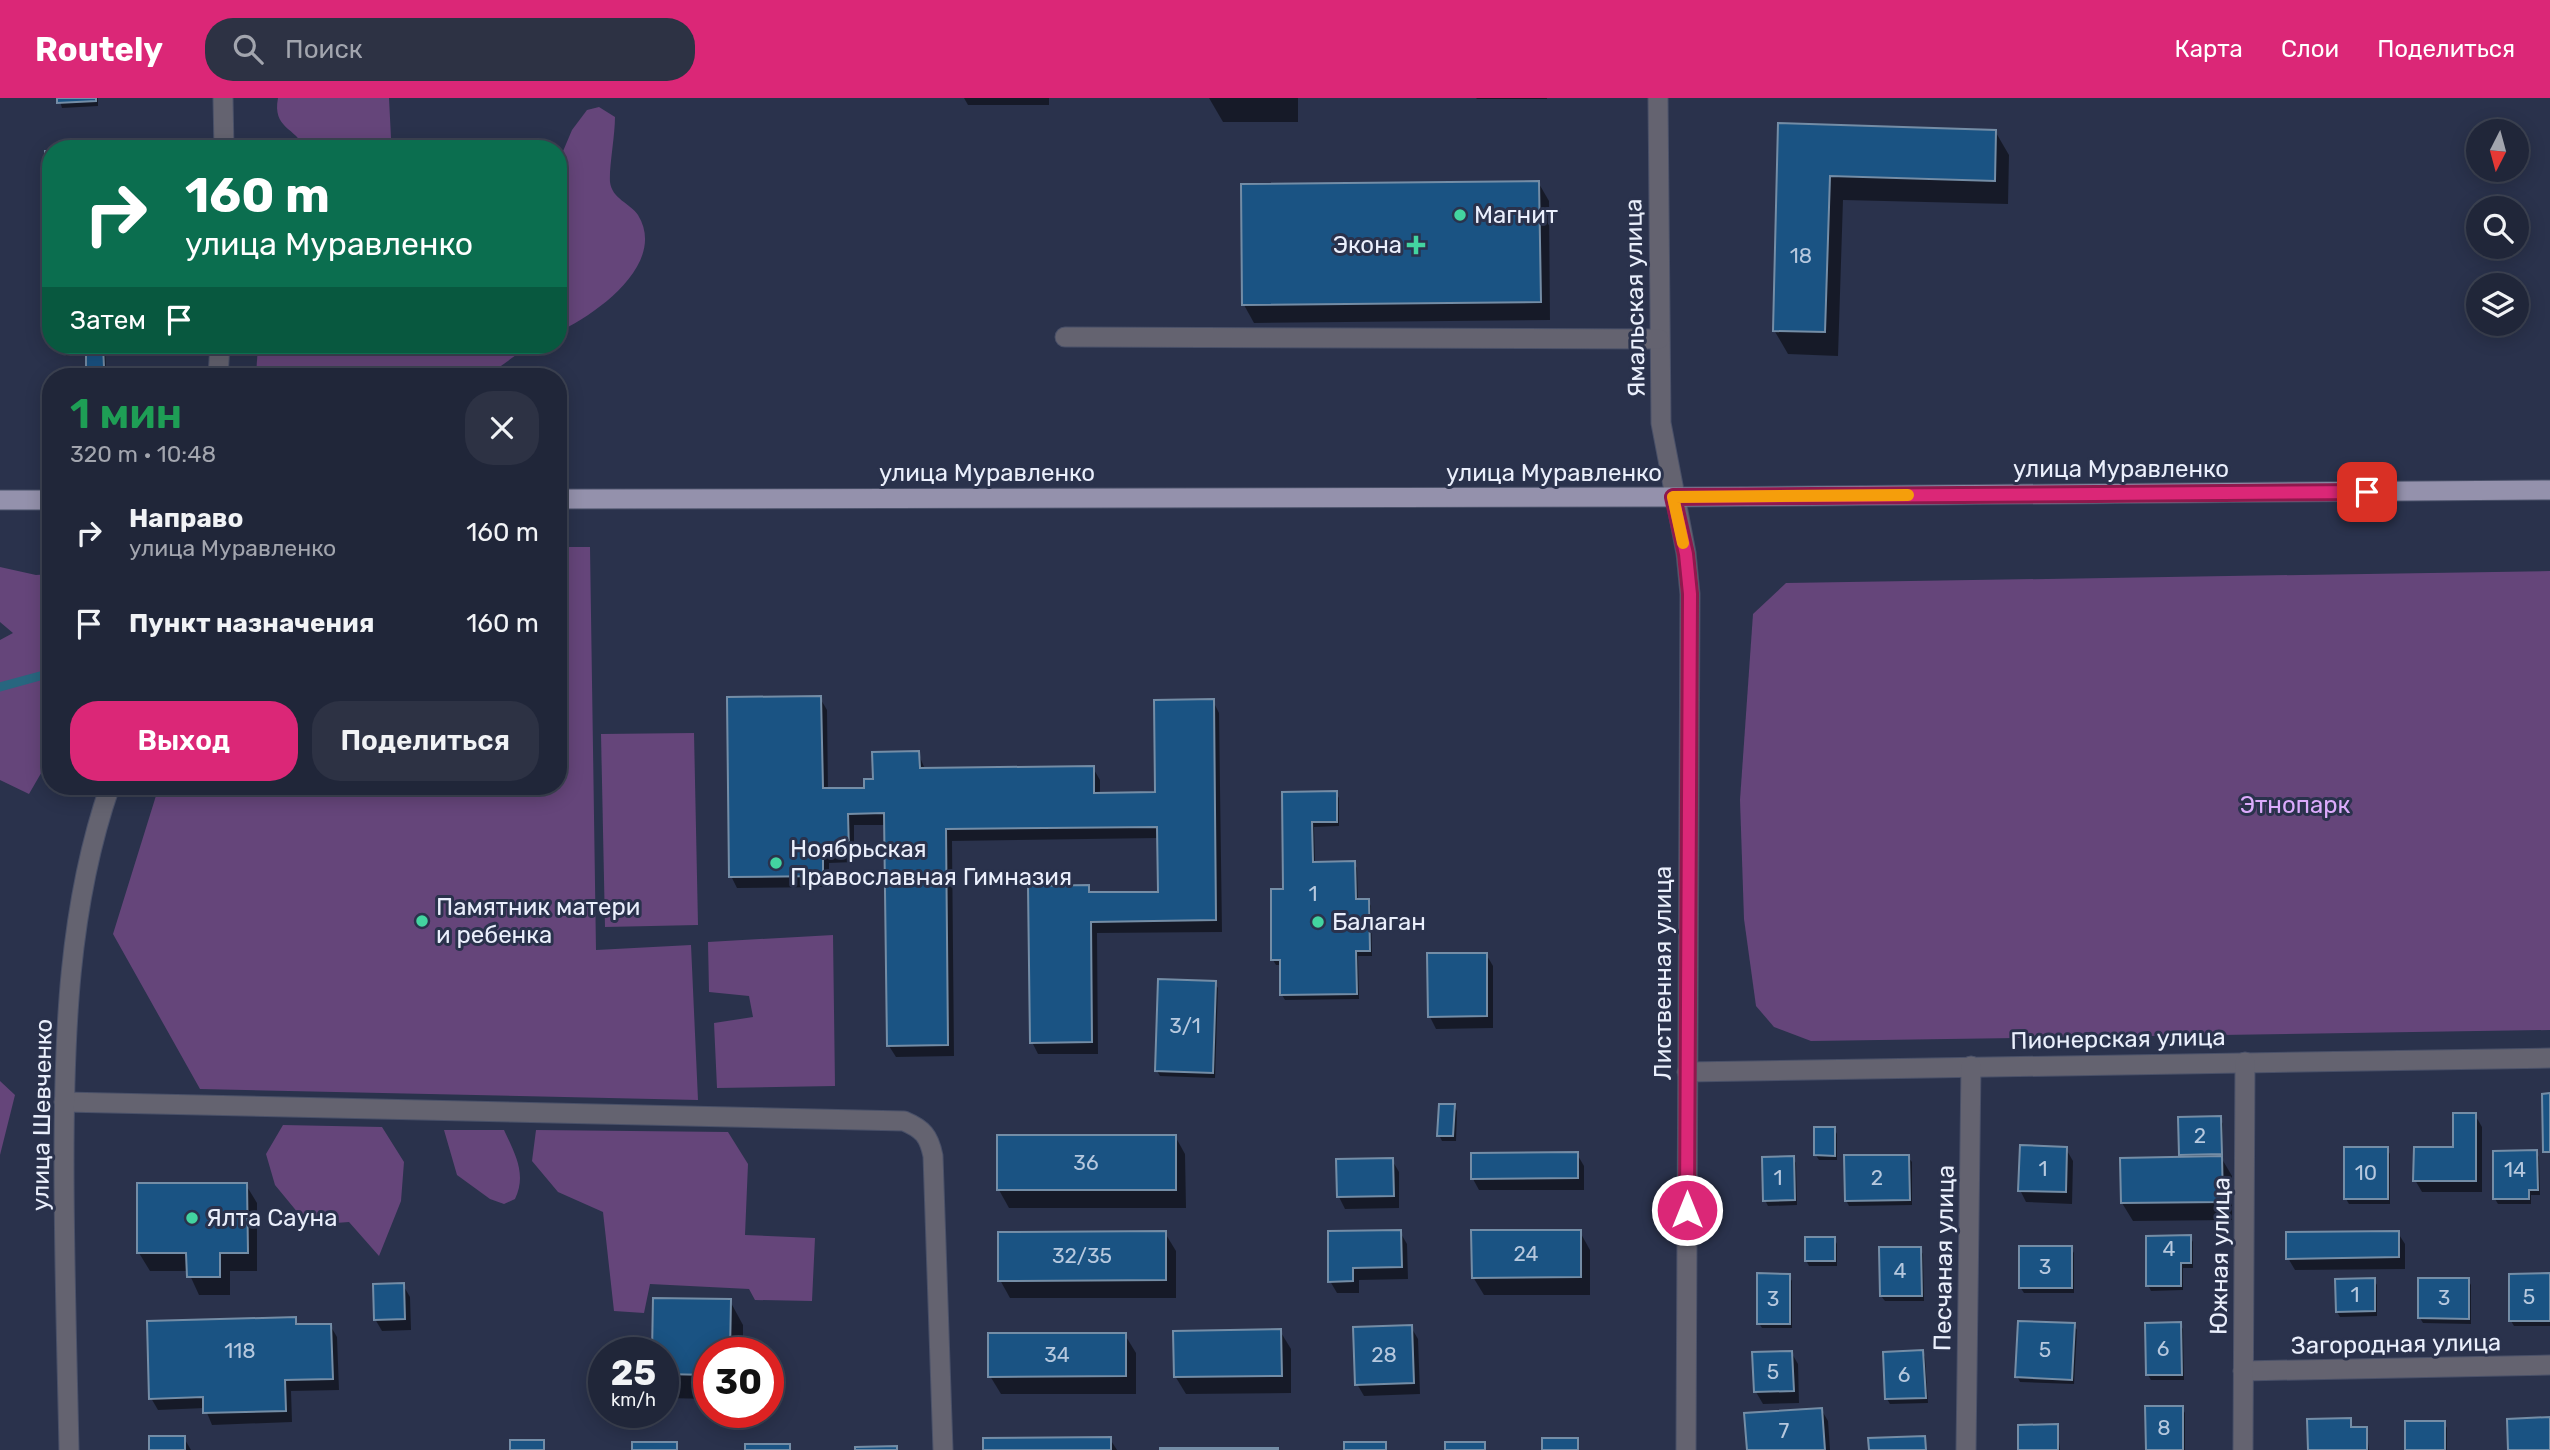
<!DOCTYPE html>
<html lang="ru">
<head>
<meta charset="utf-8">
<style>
  body { margin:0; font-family:Rubik,sans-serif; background:#2d3244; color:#f1f3f6; height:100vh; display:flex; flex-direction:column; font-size:26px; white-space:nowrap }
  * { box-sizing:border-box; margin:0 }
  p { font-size:23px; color:#a2a5ae }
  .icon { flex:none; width:38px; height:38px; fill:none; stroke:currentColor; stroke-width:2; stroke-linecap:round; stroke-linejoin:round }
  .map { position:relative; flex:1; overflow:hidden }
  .drawer { position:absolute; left:42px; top:270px; width:525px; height:427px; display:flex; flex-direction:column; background:#202639; border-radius:28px; box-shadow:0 4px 18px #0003,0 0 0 2px #3d4353 }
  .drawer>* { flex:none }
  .hud { position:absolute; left:42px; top:42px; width:525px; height:214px; border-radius:28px; box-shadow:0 4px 18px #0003,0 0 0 2px #3d4353; background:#0b6e4f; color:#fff; overflow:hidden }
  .needle { width:46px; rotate:186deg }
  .controls { position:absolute; left:2466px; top:21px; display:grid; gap:14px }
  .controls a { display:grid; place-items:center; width:63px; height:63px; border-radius:50%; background:#202639; box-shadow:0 4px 18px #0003,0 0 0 2px #3d4353; font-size:35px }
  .speed { position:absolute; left:588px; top:1239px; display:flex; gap:14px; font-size:35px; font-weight:700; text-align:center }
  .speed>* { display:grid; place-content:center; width:91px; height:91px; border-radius:50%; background:#202639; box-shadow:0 4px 18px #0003,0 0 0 2px #3d4353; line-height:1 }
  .speed small { font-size:18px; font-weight:400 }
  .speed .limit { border:10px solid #d22; background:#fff; color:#111 }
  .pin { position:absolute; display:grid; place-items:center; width:60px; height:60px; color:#fff; margin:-30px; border-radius:14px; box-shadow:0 4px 10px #0006 }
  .me { position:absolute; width:77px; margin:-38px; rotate:0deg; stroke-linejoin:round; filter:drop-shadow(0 0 5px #0008) }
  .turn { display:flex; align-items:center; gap:24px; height:147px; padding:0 28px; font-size:32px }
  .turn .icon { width:91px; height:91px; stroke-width:2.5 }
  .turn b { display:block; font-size:49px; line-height:60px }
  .then { display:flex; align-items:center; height:66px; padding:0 28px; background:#0003; gap:14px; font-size:26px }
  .round { display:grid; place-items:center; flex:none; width:74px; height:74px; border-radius:28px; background:#2d3244 }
  .head { display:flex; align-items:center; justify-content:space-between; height:119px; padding:0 28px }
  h1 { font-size:42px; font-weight:600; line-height:52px; color:#1e9e55 }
  .primary-button { display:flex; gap:14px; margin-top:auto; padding:14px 28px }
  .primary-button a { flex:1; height:80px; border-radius:28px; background:#db2777; color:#fff; font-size:28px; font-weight:600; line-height:80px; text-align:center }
  .primary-button a+a { background:#2d3244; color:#f1f3f6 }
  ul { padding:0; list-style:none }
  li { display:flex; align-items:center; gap:21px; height:91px; padding:0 28px }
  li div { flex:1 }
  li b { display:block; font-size:26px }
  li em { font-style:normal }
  header { display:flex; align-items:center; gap:42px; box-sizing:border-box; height:98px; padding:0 35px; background:#db2777; color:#fff }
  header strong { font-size:33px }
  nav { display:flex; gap:38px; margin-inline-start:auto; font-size:24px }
  .search { width:490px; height:63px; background:#2d3244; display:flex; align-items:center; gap:18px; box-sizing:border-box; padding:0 24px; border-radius:28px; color:#a2a5ae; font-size:26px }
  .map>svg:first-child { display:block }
</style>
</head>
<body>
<header>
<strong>Routely</strong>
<div class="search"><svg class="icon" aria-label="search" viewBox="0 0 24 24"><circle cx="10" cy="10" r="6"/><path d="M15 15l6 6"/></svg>Поиск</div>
<nav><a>Карта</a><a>Слои</a><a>Поделиться</a></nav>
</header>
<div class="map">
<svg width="2550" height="1352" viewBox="0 0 2550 1352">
  <rect width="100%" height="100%" fill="#2a324c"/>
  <g fill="#65457a">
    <path d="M 278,0 L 389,0 L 391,40 L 388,51 L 305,51 C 296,29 272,31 278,0 Z"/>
    <path d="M 599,9 L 615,19 C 615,38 609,69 610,84 C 612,101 630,105 638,117 C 668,166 595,217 558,234 L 558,65 L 572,32 L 587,12 Z"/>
    <polygon points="258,247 530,247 487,278 256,278"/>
    <polygon points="558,449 590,449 596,852 691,847 698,1002 200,991 113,836 159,688 558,688"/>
    <polygon points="0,469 36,477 51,476 51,658 29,696 0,682 0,542 13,535 0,524"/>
    <polygon points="2550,473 2550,932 1811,943 1774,929 1756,908 1744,821 1740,702 1753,516 1786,485"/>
    <polygon points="694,635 698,827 605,829 601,636"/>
    <polygon points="833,837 835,988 717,990 714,925 753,919 749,898 709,894 708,844"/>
    <polygon points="0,983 15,997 0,1057"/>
    <polygon points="283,1027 382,1029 404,1064 401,1103 379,1158 349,1124 308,1127 275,1087 266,1056"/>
    <path d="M 444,1032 L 504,1032 C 515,1056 527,1076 515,1101 L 504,1106 L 490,1101 L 457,1077 Z"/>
    <polygon points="536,1032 728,1034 748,1066 745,1137 815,1140 812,1203 755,1202 749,1191 650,1186 644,1215 614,1213 603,1114 558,1094 532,1063"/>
  </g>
  <g fill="#0007">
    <polygon points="59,0 98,0 98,8 62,10"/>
    <polygon points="964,0 1049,0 1049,7 968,7"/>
    <polygon points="1209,0 1298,0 1298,24 1223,24"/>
    <polygon points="1476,0 1547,0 1547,1 1477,1"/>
    <polygon points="1780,27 1995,33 2009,57 2008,106 1843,102 1838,258 1788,256 1774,232"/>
    <polygon points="1538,84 1549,103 1550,222 1254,225 1244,207"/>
    <polygon points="62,247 105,247 106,274 91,274 88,257 66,258"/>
    <polygon points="820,600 827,612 828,692 866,692 875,682 918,655 925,671 1093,670 1100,682 1100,697 1157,696 1213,603 1219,615 1222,834 1097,835 1098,956 1038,956 1032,944 1088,789 1092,796 1159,795 1159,740 952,743 954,958 896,959 889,948 886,727 854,727 854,764 829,765 829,789 737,790 731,778"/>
    <polygon points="1336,695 1339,700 1339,728 1314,729 1315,765 1354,765 1357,770 1358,802 1368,802 1371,808 1372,858 1358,858 1359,901 1285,902 1282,897 1281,867 1276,867 1273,862 1285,793 1284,696"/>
    <polygon points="1486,856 1493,868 1493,930 1436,931 1430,919"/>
    <polygon points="1214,885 1218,890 1215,980 1160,978 1157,973"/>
    <polygon points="1454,1008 1457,1013 1456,1043 1442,1043 1439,1037"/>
    <polygon points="2475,1017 2482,1029 2482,1094 2422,1094 2415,1082 2455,1051"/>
    <polygon points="2220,1020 2223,1026 2222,1061 2232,1078 2232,1122 2133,1123 2122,1105 2183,1061 2180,1056"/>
    <polygon points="1834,1030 1837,1036 1837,1062 1819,1062 1815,1056"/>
    <polygon points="1175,1038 1185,1056 1186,1110 1009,1110 999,1092"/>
    <polygon points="2066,1051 2073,1063 2072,1106 2026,1104 2020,1092"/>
    <polygon points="2387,1051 2390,1056 2390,1106 2349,1106 2346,1101"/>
    <polygon points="2536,1054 2539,1059 2540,1097 2531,1097 2531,1106 2498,1106 2495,1101"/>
    <polygon points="1577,1056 1584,1068 1584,1092 1479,1092 1473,1081"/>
    <polygon points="1908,1059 1912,1064 1912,1107 1849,1108 1846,1102"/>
    <polygon points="1793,1060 1796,1065 1797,1107 1768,1108 1765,1102"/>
    <polygon points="1392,1062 1399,1074 1399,1110 1345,1111 1339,1099"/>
    <polygon points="246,1087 257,1105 257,1173 230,1173 230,1197 199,1197 188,1173 150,1173 139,1155"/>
    <polygon points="1400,1134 1407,1146 1408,1181 1359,1182 1359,1195 1337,1195 1330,1183"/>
    <polygon points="1580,1134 1590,1152 1590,1197 1484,1197 1473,1179"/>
    <polygon points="1165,1135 1176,1153 1176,1200 1010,1200 1000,1182"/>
    <polygon points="2398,1135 2405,1146 2405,1171 2295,1172 2288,1160"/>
    <polygon points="2190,1139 2193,1144 2193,1170 2183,1170 2183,1192 2151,1193 2148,1187"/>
    <polygon points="1834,1140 1837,1146 1837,1168 1809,1168 1806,1162"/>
    <polygon points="2071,1150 2074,1155 2074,1195 2024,1195 2020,1189"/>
    <polygon points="1920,1151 1923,1156 1924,1203 1885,1203 1881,1198"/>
    <polygon points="2550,1177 2550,1228 2514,1228 2511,1223"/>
    <polygon points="1789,1178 1792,1183 1792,1230 1762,1230 1759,1225"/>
    <polygon points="2374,1182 2377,1187 2377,1218 2340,1219 2337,1214"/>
    <polygon points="2468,1182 2471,1187 2471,1226 2423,1225 2420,1220"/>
    <polygon points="403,1187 410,1199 411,1232 382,1233 375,1221"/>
    <polygon points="730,1203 743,1227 743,1255 709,1255 709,1301 667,1300 663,1293 663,1255"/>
    <polygon points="295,1221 299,1228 330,1227 337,1239 339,1292 291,1293 292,1324 212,1327 205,1310 158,1312 151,1300"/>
    <polygon points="2180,1226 2183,1231 2184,1282 2151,1282 2148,1277"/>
    <polygon points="2074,1227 2077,1232 2074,1286 2020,1284 2017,1278"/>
    <polygon points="1411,1229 1418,1241 1420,1296 1364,1298 1357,1286"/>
    <polygon points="1280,1233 1291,1251 1291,1295 1186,1296 1175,1278"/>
    <polygon points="1125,1237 1136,1255 1136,1296 1001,1296 990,1278"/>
    <polygon points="1791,1254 1798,1266 1799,1305 1763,1306 1756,1294 1754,1256"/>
    <polygon points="1922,1254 1925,1259 1928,1305 1890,1306 1887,1301"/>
    <polygon points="2182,1310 2185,1315 2185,1352 2148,1352"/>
    <polygon points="1821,1311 1828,1323 1830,1352 1748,1352"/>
    <polygon points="2350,1322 2353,1331 2366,1330 2369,1352 2310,1352"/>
    <polygon points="2444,1325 2447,1330 2447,1352 2407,1352"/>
    <polygon points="2057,1328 2060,1352 2020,1352"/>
    <polygon points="184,1340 191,1352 151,1352"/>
    <polygon points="1110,1341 1117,1352 984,1352"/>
  </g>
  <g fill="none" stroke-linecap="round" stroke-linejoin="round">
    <polyline stroke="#28667f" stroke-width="9" points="0,589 51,575"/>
  </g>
  <g fill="#1a5383" stroke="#748da6" stroke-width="2">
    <polygon points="57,0 96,0 96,3 57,5"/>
    <polygon points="1778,25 1996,32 1995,83 1830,78 1825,234 1773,233"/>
    <polygon points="45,53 51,53 51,122 47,122"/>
    <polygon points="1539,83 1541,204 1242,207 1241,86"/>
    <polygon points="61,247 103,247 104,269 86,269 86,252 61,253"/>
    <polygon points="821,598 823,690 864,690 864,681 873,681 872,654 919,653 920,670 1094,668 1094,695 1155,694 1154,602 1214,601 1216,822 1091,824 1092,944 1030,945 1028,788 1089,787 1089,794 1158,794 1157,729 946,731 948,947 887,948 884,715 848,716 849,753 823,753 823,778 729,779 727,599"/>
    <polygon points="1337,693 1337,724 1312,724 1313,764 1355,763 1356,801 1369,801 1370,853 1356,853 1357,896 1280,897 1280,862 1271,862 1271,791 1283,791 1282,694"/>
    <polygon points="1427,855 1487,855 1487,918 1428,919"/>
    <polygon points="1158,881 1216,883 1213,975 1155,973"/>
    <polygon points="2550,995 2550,1054 2543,1054 2542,996"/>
    <polygon points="1439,1006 1455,1006 1453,1038 1437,1038"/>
    <polygon points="2453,1015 2476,1015 2476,1083 2413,1083 2414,1049 2453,1049"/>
    <polygon points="2221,1018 2222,1056 2179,1057 2178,1019"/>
    <polygon points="1814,1029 1835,1029 1835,1058 1814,1057"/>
    <rect x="997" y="1037" width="179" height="55"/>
    <polygon points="2020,1047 2067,1049 2066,1094 2018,1093"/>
    <rect x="2344" y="1049" width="44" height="52"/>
    <polygon points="2537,1052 2538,1092 2529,1092 2529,1101 2493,1101 2493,1053"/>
    <polygon points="1578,1054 1578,1080 1471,1081 1471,1055"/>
    <polygon points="1844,1057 1909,1057 1910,1102 1845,1103"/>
    <polygon points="1794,1058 1795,1102 1763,1103 1762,1059"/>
    <polygon points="2222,1058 2223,1104 2121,1105 2120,1060"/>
    <polygon points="1393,1060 1394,1098 1337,1099 1336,1061"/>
    <polygon points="137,1085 247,1085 248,1155 220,1155 220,1179 187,1179 186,1155 137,1155"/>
    <polygon points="1401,1132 1402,1169 1353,1170 1353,1183 1328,1184 1328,1133"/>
    <polygon points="1471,1132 1581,1132 1581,1179 1472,1180"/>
    <polygon points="1166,1133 1166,1182 998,1183 998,1134"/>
    <polygon points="2399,1133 2399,1159 2286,1161 2286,1134"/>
    <polygon points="2191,1137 2191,1165 2181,1165 2181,1188 2146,1188 2146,1138"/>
    <rect x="1805" y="1139" width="30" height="24"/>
    <rect x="2019" y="1148" width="53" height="42"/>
    <polygon points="1879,1149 1921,1149 1922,1198 1880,1198"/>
    <polygon points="1757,1175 1790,1176 1790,1226 1757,1226"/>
    <polygon points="2550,1175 2550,1223 2509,1223 2509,1176"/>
    <polygon points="2375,1180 2375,1213 2336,1214 2335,1181"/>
    <polygon points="2418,1180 2469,1180 2469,1221 2418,1220"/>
    <polygon points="404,1185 405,1221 374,1222 373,1186"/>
    <polygon points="653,1200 731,1201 730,1255 709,1255 709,1277 663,1276 663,1255 652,1255"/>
    <polygon points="296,1219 296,1226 331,1226 333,1281 285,1282 286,1313 203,1315 203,1299 149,1301 147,1223"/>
    <polygon points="2018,1223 2075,1225 2072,1282 2015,1279"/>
    <polygon points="2181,1224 2182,1277 2146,1277 2145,1225"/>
    <polygon points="1412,1227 1414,1285 1355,1287 1353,1229"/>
    <polygon points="1281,1231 1282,1278 1174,1279 1173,1233"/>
    <polygon points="988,1235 1126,1235 1126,1278 988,1279"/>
    <polygon points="1923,1252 1926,1300 1885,1301 1883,1254"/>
    <polygon points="1792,1253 1794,1293 1754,1294 1752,1254"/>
    <polygon points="2145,1308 2183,1308 2183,1352 2146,1352"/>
    <polygon points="1822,1310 1825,1352 1747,1352 1744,1315"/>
    <polygon points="2550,1319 2550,1352 2508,1352 2507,1321"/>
    <polygon points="2351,1320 2351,1329 2367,1329 2367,1352 2308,1352 2307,1321"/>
    <rect x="2405" y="1323" width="40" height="29"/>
    <polygon points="2058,1326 2058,1352 2018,1352 2018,1327"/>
    <rect x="149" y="1338" width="36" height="14"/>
    <polygon points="1925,1338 1926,1352 1869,1352 1868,1340"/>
    <polygon points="1111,1339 1111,1352 983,1352 983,1340"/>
    <rect x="1542" y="1340" width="36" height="12"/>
    <rect x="510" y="1342" width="34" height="10"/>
    <rect x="632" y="1344" width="45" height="8"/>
    <rect x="1344" y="1344" width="42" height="8"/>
    <rect x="1445" y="1344" width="40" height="8"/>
    <rect x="745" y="1346" width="45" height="6"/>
    <polygon points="897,1348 897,1352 855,1352 855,1349"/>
    <rect x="1160" y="1350" width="118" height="2"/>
  </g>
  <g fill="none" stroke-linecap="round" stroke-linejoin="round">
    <g stroke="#495068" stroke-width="21">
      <g id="minor">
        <polyline points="1658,0 1661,325 1686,455 1690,496 1686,1352"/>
        <polyline points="1065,239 1659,241"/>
        <polyline points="1687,974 2550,960"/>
        <path d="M 64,1004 L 904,1023 C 923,1031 929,1038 933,1058 L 943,1352"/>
        <polyline points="2243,1273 2550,1267"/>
        <polyline points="1966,1352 1971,968"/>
        <polyline points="2243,1352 2245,964"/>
      </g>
    </g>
    <g stroke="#495068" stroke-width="21">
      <g id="tertiary">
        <polyline points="223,0 224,51"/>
        <polyline points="218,278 220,247"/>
        <path d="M 69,1352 C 67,1256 64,1161 64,1065 C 64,938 68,809 110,688"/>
      </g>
    </g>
    <g stroke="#495068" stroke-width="21">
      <g id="primary">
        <polyline points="558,401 1673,399 2550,392"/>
        <polyline points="0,402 51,402"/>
      </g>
    </g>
    <use href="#minor" stroke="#646370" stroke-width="19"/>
    <use href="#tertiary" stroke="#646370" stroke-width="19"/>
    <use href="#primary" stroke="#9491ac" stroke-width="19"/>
  </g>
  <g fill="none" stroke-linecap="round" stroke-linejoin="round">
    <g stroke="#8e194d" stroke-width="18">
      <polyline id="route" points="1687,1112 1690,496 1686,456 1673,399 2367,394"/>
    </g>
    <use href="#route" stroke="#db2777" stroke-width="12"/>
    <polyline stroke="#f59e0b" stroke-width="12" points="1683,445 1673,399 1908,397"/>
  </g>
  <g fill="#43d4a0" stroke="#2a324c" stroke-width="2.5">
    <circle cx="1460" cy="117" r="7"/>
    <path d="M1412.5 136.5h7v7h7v7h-7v7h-7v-7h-7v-7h7z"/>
    <circle cx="776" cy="765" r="7"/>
    <circle cx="422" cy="823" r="7"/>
    <circle cx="1318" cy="824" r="7"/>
    <circle cx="192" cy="1120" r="7"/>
  </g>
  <g text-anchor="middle" stroke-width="6" stroke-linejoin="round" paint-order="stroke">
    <g font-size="21" fill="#b6c8de">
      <text x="1801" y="165">18</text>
      <text x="1313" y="803">1</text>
      <text x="1185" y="935">3/1</text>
      <text x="2200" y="1045">2</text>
      <text x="1086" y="1072">36</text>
      <text x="2043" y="1078">1</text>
      <text x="2515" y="1079">14</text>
      <text x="2366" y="1082">10</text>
      <text x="1778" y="1087">1</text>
      <text x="1877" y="1087">2</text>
      <text x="2169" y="1158">4</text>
      <text x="1526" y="1163">24</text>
      <text x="1082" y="1165">32/35</text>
      <text x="2045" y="1176">3</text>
      <text x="1900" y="1180">4</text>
      <text x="2355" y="1204">1</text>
      <text x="2529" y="1206">5</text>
      <text x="2444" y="1207">3</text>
      <text x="1773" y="1208">3</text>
      <text x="2163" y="1258">6</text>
      <text x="2045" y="1259">5</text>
      <text x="240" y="1260">118</text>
      <text x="1057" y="1264">34</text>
      <text x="1384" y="1264">28</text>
      <text x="1773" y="1281">5</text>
      <text x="1904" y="1284">6</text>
      <text x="2164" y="1337">8</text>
      <text x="1784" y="1340">7</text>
    </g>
    <g font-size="24" fill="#eaeffc" stroke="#2a324c" text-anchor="start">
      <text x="1474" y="125">Магнит</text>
      <text x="1402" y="155" text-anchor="end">Экона</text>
      <text x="790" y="759">Ноябрьская<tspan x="790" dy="28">Православная Гимназия</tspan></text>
      <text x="436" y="817">Памятник матери<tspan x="436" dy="28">и ребенка</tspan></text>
      <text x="1332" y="832">Балаган</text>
      <text x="206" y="1128">Ялта Сауна</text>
    </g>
    <g font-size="24" fill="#eaeffc" stroke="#2a324c">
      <text transform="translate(1635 200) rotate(-91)" y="8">Ямальская улица</text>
      <text x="2121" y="379">улица Муравленко</text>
      <text x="987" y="383">улица Муравленко</text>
      <text x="1554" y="383">улица Муравленко</text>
      <text transform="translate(1663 875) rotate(-90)" y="8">Лиственная улица</text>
      <text transform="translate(2118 941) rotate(-1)" y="8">Пионерская улица</text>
      <text transform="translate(42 1017) rotate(-89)" y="8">улица Шевченко</text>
      <text transform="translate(2220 1158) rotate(-89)" y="8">Южная улица</text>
      <text transform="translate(1944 1160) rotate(-89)" y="8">Песчаная улица</text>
      <text transform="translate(2396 1246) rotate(-1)" y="8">Загородная улица</text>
    </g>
    <g font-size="24" fill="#dcabfc" stroke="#2a324c">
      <text x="2295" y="715">Этнопарк</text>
    </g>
  </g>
</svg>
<div class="controls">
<a><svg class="needle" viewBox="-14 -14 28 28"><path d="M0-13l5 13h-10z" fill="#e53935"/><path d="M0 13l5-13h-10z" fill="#a2a5ae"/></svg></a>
<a><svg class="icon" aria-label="search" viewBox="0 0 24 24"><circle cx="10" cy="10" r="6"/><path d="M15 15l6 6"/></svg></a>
<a><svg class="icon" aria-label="layers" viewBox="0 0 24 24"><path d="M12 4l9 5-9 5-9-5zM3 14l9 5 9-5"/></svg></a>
</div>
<div class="speed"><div>25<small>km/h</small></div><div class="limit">30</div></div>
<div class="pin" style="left:2367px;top:394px;background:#d93025"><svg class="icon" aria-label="arrive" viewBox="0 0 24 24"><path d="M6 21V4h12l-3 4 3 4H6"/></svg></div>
<svg class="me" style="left:1687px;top:1112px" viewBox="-20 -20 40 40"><circle r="17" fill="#db2777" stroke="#fff" stroke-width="3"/><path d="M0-11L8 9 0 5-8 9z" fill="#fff"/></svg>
<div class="hud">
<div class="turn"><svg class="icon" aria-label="right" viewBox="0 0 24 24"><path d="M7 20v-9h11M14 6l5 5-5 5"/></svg><div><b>160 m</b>улица Муравленко</div></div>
<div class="then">Затем<svg class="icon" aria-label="arrive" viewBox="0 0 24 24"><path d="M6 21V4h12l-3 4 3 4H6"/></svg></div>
</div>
<section class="drawer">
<div class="head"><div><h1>1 мин</h1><p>320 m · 10:48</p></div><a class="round"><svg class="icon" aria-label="close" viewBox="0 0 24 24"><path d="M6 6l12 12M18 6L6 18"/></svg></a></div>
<ul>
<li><svg class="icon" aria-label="right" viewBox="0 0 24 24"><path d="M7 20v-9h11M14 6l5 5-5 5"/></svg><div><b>Направо</b><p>улица Муравленко</p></div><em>160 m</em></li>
<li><svg class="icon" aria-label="arrive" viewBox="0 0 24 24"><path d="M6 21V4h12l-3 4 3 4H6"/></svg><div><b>Пункт назначения</b></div><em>160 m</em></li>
</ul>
<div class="primary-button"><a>Выход</a><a>Поделиться</a></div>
</section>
</div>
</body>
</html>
